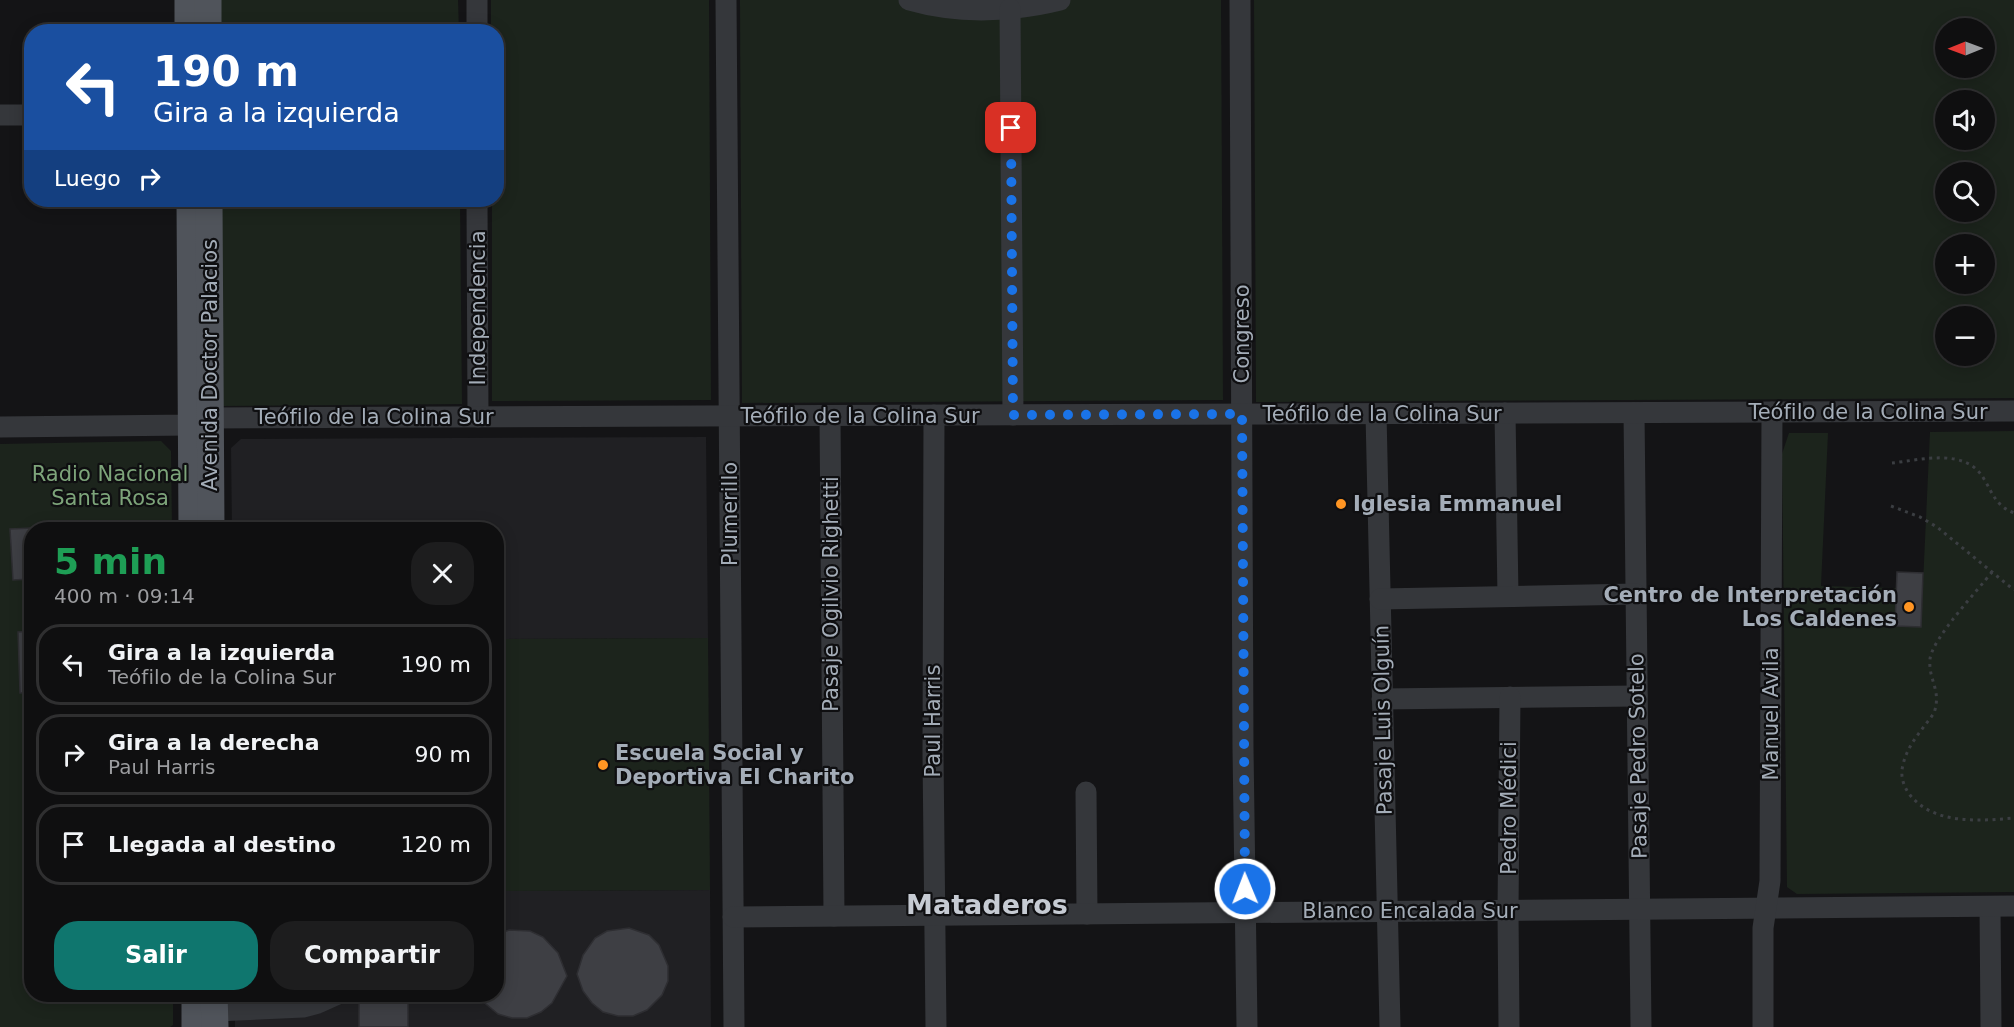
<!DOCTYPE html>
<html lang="es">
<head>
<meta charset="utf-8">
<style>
  body { margin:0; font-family:"DejaVu Sans",sans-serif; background:#1d1d1e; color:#f1f3f6; height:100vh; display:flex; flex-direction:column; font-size:22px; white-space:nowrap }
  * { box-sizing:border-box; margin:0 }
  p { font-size:20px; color:#9b9c9f }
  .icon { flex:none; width:33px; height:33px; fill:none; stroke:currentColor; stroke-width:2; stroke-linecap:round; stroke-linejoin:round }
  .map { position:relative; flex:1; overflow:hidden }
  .side { position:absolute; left:24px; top:522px; width:480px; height:480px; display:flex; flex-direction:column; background:#0f0f10; border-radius:24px; box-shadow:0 3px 15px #0003,0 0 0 2px #2f2f30 }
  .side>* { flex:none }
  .top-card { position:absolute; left:24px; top:24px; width:480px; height:183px; border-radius:24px; box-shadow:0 3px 15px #0003,0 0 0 2px #2f2f30; background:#1a4fa0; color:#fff; overflow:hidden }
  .needle { width:39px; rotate:269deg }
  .controls { position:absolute; left:1935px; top:18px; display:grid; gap:12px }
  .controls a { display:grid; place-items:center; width:60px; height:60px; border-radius:50%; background:#0f0f10; box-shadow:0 3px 15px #0003,0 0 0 2px #2f2f30; font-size:30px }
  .pin { position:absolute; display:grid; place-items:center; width:51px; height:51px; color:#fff; margin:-26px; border-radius:12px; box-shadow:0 3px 9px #0006 }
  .me { position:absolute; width:66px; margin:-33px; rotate:359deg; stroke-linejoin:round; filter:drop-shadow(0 0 4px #0008) }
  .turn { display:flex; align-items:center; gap:21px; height:126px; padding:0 30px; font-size:27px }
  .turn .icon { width:78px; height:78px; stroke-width:2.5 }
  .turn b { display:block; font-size:42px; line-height:51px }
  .then { display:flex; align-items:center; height:57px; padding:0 30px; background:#0003; gap:12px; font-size:22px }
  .round { display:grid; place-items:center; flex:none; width:63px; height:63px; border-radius:24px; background:#1d1d1e }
  .summary { display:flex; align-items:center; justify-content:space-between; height:102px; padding:0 30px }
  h1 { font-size:36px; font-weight:600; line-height:45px; color:#1e9e55 }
  .cta { display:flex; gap:12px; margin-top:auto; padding:12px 30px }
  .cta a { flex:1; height:69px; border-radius:24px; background:#0f766e; color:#fff; font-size:24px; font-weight:600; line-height:69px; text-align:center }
  .cta a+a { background:#1d1d1e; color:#f1f3f6 }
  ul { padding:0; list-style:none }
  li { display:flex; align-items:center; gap:18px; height:81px; margin:0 12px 9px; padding:0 18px; border:3px solid #2f2f30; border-radius:24px }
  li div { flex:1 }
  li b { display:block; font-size:22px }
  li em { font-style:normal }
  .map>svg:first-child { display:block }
</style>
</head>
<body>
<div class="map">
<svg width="2014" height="1027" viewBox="0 0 2014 1027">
  <rect width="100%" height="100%" fill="#141416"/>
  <g fill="#202023">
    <polygon points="706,437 708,638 497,639 496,530 232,529 231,448 241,439"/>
    <polygon points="710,890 711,1027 235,1027 235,995 496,994 497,891"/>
  </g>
  <g fill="#1c241c" fill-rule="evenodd">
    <polygon points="219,0 458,0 459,31 219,31"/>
    <polygon points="491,0 709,0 711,400 492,401 492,200 496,200 496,32 491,31"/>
    <polygon points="740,0 1221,0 1223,400 742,403"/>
    <path d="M 1254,0 L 2014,0 L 2014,398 L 1256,402 ZM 1984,28 L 1984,68 L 1946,68 L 1946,28 ZM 1984,100 L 1984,140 L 1946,140 L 1946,100 ZM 1984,172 L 1984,212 L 1946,212 L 1946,172 ZM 1984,244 L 1984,284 L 1946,284 L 1946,244 ZM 1984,316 L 1984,356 L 1946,356 L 1946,316 Z"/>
    <polygon points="220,200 460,200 462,404 222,406"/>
    <polygon points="2014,431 2014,892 1797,894 1787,887 1782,454 1789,433 1828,433 1821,586 1896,588 1895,626 1921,627 1930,432"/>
    <polygon points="161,441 171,451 172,529 32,530 32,994 173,995 173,1025 170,1027 0,1027 0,444"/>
    <polygon points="708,638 710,890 497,891 497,639"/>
  </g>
  <g fill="#3e3f44" stroke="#2e2e32" stroke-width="1.5">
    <polygon points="32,528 32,579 13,580 10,529"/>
    <polygon points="1897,572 1923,573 1921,627 1895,626"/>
    <polygon points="32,631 32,692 20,693 18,632"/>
    <polygon points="629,928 649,935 659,945 668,966 668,981 662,995 647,1010 633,1016 618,1016 603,1012 592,1003 583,991 577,974 583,955 595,938 607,931"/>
    <polygon points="509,930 530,931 543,937 558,953 567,976 552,1003 541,1012 527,1018 512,1018 498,1014 474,994 496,994 496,935"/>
    <rect x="359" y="994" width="49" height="33"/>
  </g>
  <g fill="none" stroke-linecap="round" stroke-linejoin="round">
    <g stroke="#3b3e42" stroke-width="3" stroke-dasharray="3 4.5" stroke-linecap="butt">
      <path d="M 1892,463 C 1921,460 1966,447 1984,479 C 1993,494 1996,506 2014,513"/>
      <polyline points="1891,506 1920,517 1937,527 2014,590"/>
      <path d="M 1992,572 C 1978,590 1932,639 1930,659 C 1928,680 1942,690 1934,713 C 1923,729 1907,745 1903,765 C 1900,775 1903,786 1910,795 C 1934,825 1980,821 2014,818"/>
    </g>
    <g stroke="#35373b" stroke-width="21">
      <polyline points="477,0 477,32"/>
      <polyline points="726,0 734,1027"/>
      <path d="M 909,0 C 958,14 1011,12 1060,0"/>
      <polyline points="1240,0 1243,748 1247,1027"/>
      <polyline points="1010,9 1013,415"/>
      <polyline points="0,115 32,115"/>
      <polyline points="477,200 478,417"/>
      <polyline points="1505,413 1508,596"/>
      <polyline points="1634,413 1641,1027"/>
      <polyline points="1376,414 1390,1027"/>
      <polyline points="934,415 933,755 936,1027"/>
      <polyline points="830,416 834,916"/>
      <polyline points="0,427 191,425 211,418 2014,411"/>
      <polyline points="1380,599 1636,594"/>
      <polyline points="1382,699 1637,696"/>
      <polyline points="1086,792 1087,914"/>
      <polyline points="1990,907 1991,1027"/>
      <polyline points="733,917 2014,906"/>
      <polyline points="215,1011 303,1007 318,1003 338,994"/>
      <polyline points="1509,1027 1508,911 1510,697"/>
      <polyline points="1763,1027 1763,928 1770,881 1772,412"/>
    </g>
    <g stroke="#50545b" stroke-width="27">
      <polyline points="188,0 188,32"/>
      <polyline points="208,0 208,32"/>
      <polyline points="190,200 192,530"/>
      <polyline points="209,200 211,530"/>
      <polyline points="195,994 195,1027"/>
      <polyline points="214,994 215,1027"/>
    </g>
  </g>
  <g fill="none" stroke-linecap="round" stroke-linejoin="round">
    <polyline stroke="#1a73e8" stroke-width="10" stroke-dasharray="0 18" points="1011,128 1013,415 1242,414 1245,889"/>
  </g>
  <g fill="#ff9523" stroke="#0f0f11" stroke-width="2">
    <circle cx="1341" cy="504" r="6"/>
    <circle cx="1909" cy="607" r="6"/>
    <circle cx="603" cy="765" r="6"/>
  </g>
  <g text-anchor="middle" stroke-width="4.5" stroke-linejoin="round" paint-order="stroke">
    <g font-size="21" fill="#a4adb8" stroke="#0f0f11">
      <text transform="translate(478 308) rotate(-90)" y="7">Independencia</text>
      <text transform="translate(1242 334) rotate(-90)" y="7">Congreso</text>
      <text transform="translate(210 365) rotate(-90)" y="7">Avenida Doctor Palacios</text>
      <text x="1868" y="419">Teófilo de la Colina Sur</text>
      <text x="1382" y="421">Teófilo de la Colina Sur</text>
      <text x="860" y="423">Teófilo de la Colina Sur</text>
      <text x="374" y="424">Teófilo de la Colina Sur</text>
      <text transform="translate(730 514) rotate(-90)" y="7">Plumerillo</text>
      <text transform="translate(831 594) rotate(-90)" y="7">Pasaje Ogilvio Righetti</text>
      <text transform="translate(1771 714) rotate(-90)" y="7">Manuel Avila</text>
      <text transform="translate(1383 720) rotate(-91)" y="7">Pasaje Luis Olguín</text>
      <text transform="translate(933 721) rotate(-90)" y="7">Paul Harris</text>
      <text transform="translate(1638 756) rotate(-91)" y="7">Pasaje Pedro Sotelo</text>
      <text transform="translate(1509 808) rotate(-90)" y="7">Pedro Médici</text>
      <text x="1410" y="918">Blanco Encalada Sur</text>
    </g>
    <g font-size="21" fill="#7da47a" stroke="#0f0f11">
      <text x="110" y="481">Radio Nacional<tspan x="110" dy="24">Santa Rosa</tspan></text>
    </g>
    <g font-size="21" font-weight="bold" fill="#a4adb8" stroke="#0f0f11" text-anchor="start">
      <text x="1353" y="511">Iglesia Emmanuel</text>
      <text x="1897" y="602" text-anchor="end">Centro de Interpretación<tspan x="1897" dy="24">Los Caldenes</tspan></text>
      <text x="615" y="760">Escuela Social y<tspan x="615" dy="24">Deportiva El Charito</tspan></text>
    </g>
    <g font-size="27" font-weight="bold" fill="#c6cbd3" stroke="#0f0f11">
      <text x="987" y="914">Mataderos</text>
    </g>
  </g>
</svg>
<div class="controls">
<a><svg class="needle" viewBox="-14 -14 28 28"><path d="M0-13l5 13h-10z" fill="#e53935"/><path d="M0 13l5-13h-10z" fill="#9b9c9f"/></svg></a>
<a><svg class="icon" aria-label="sound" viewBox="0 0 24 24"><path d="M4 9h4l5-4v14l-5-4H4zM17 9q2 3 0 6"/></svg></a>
<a><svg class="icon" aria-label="search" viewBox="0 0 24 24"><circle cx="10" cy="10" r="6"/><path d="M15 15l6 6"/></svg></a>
<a>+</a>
<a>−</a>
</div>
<div class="pin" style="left:1011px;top:128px;background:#d93025"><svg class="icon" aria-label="arrive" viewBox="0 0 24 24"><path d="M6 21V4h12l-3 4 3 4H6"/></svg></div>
<svg class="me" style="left:1245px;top:889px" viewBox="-20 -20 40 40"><circle r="17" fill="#1a73e8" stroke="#fff" stroke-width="3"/><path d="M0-11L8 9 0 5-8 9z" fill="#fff"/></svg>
<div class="top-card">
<div class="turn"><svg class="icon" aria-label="left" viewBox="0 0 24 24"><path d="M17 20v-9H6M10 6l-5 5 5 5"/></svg><div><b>190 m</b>Gira a la izquierda</div></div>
<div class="then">Luego<svg class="icon" aria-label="right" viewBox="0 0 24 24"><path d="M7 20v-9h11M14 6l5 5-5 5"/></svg></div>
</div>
<section class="side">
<div class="summary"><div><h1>5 min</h1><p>400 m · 09:14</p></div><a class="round"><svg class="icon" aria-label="close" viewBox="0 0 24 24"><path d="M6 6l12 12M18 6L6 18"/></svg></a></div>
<ul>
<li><svg class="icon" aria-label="left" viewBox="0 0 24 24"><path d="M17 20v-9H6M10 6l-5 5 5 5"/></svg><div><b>Gira a la izquierda</b><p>Teófilo de la Colina Sur</p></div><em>190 m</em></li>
<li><svg class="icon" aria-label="right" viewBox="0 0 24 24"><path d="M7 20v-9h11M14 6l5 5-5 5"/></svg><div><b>Gira a la derecha</b><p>Paul Harris</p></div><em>90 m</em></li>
<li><svg class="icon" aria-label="arrive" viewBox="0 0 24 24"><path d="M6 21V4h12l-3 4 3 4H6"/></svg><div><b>Llegada al destino</b></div><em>120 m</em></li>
</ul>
<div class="cta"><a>Salir</a><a>Compartir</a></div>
</section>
</div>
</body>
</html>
